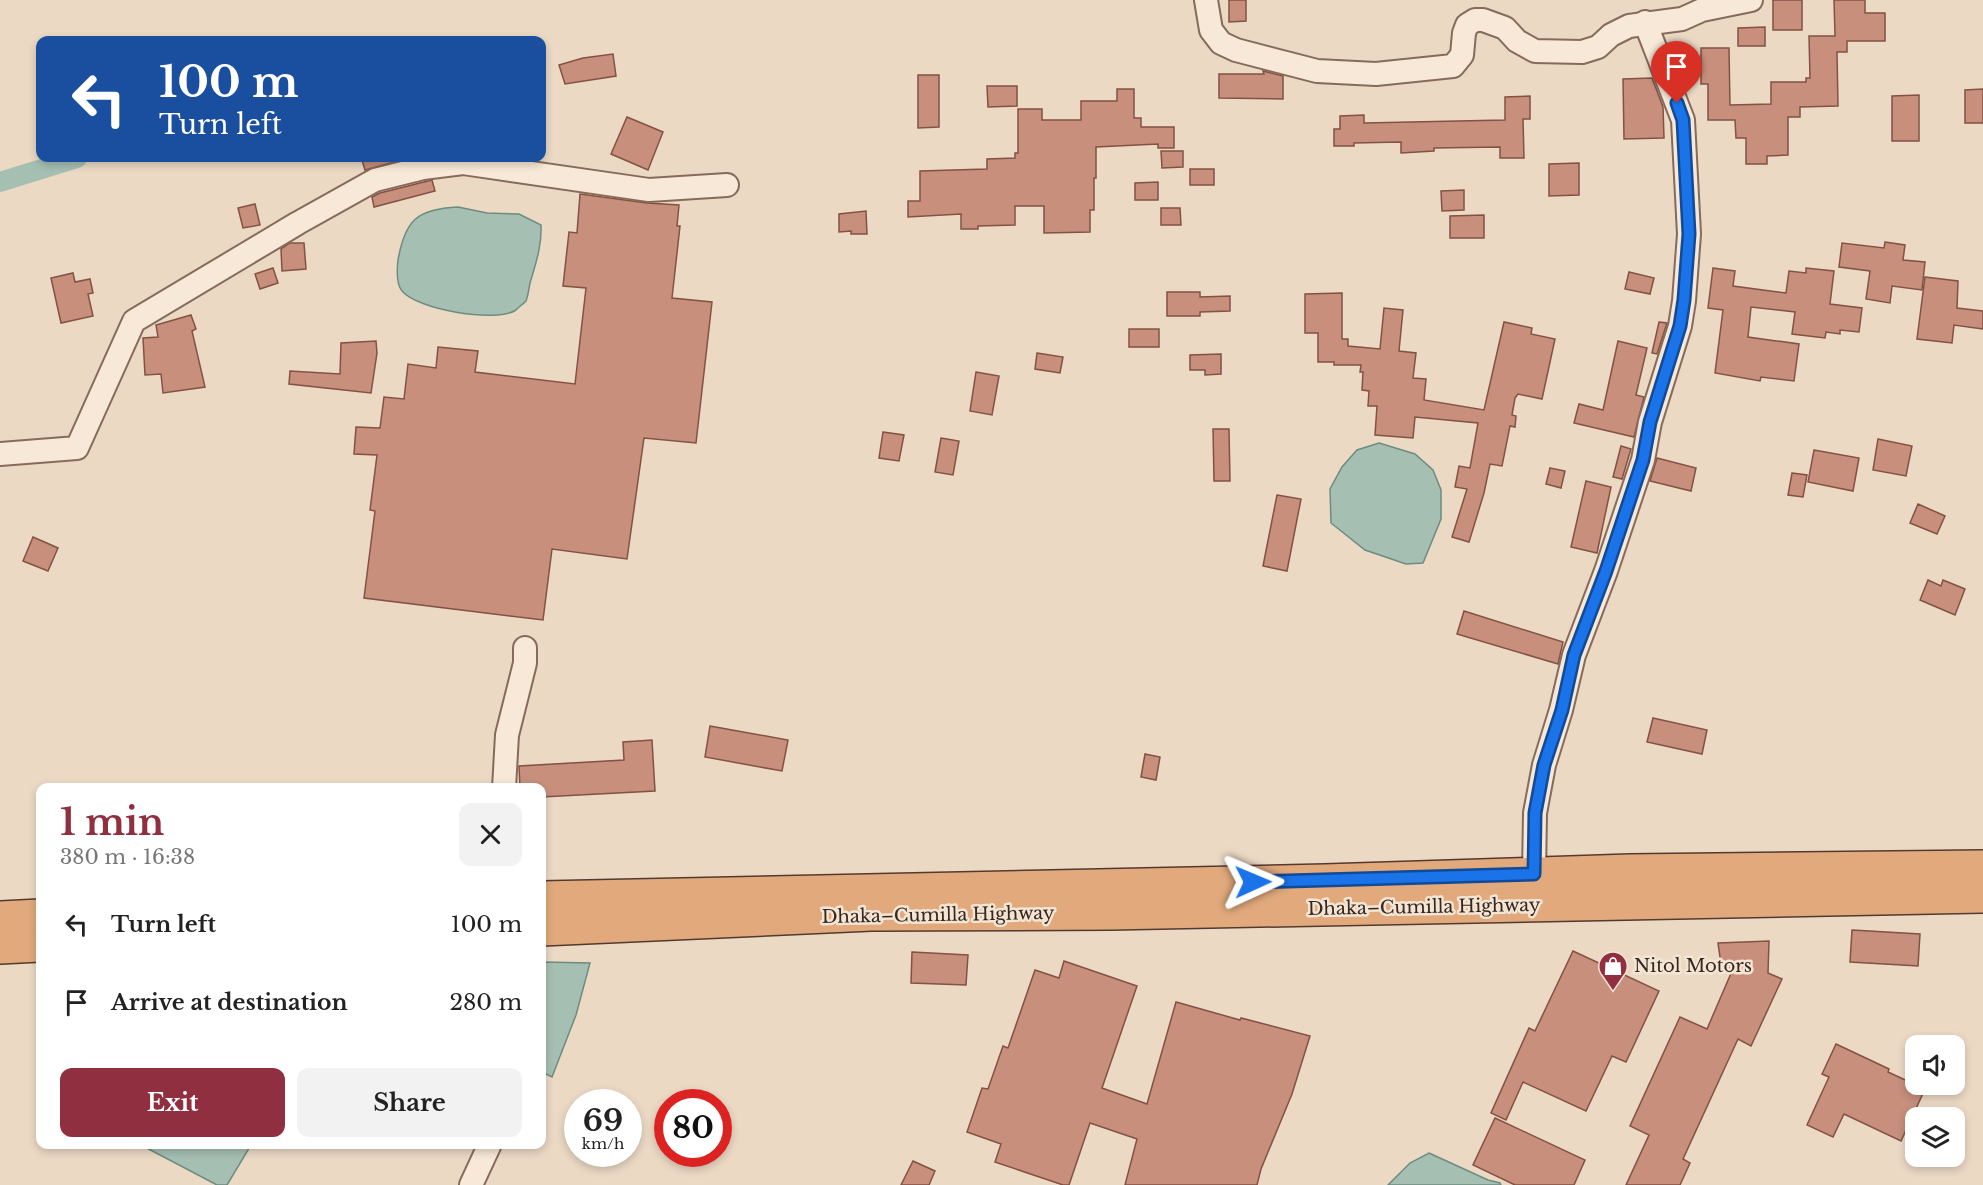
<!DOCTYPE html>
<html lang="en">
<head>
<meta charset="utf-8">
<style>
  body { margin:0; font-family:"Libre Baskerville",serif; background:#f2f2f2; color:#222; height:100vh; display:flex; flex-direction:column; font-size:22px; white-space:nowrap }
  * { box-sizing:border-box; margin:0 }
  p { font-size:20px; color:#767676 }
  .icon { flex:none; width:33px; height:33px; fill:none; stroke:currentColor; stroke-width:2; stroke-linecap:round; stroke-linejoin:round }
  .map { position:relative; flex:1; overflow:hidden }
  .drawer { position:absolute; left:36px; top:783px; width:510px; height:366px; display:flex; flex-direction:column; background:#fff; border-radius:12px; box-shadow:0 3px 9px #0003 }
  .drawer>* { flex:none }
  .banner { position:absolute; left:36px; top:36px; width:510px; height:126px; border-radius:12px; box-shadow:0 3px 9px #0003; background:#1a4fa0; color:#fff; overflow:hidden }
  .buttons { position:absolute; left:1905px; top:1035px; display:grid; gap:12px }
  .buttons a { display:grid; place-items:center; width:60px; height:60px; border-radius:12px; background:#fff; box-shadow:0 3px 9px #0003; font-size:30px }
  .speed { position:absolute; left:564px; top:1089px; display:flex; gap:12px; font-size:30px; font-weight:700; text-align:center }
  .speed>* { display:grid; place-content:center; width:78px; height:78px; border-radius:50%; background:#fff; box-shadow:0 3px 9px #0003; line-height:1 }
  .speed small { font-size:15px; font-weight:400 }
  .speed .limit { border:9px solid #d22; background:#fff; color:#111 }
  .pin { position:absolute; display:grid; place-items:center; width:51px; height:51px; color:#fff; margin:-62px -26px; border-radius:50% 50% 50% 0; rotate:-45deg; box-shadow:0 0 6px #0007 }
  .pin .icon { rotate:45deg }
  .me { position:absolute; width:66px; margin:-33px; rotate:89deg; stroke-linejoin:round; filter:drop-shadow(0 0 4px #0008) }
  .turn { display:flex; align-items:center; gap:21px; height:126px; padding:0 24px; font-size:27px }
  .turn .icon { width:78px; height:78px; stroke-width:2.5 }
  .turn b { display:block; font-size:42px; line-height:51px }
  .round { display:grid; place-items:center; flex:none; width:63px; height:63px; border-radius:12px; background:#f2f2f2 }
  .summary { display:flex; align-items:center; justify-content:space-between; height:102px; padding:0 24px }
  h1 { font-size:36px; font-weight:700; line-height:45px; color:#902f40 }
  .action { display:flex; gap:12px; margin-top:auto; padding:12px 24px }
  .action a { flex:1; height:69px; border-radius:12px; background:#902f40; color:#fff; font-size:24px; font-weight:700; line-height:69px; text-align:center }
  .action a+a { background:#f2f2f2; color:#222 }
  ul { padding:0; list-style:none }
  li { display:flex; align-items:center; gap:18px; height:78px; padding:0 24px }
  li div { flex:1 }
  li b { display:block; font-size:22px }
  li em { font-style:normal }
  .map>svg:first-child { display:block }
</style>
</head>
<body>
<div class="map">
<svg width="1983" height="1185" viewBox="0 0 1983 1185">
  <rect width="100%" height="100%" fill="#ebd9c4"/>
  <g fill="#a6bfb3" stroke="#6d8c80" stroke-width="1.5">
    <path d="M 458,207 L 487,213 L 519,214 L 541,225 C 542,245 536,263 530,283 C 529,288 528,296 526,301 C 524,303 518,308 516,310 C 496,323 418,310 402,291 C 396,284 397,269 398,260 C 405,220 417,209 458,207 Z"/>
    <polygon points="1379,443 1415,454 1433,470 1441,490 1441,519 1423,563 1406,564 1365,550 1331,523 1330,489 1342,467 1357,450"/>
    <polygon points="542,962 590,963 576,1015 552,1077 542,1072"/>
    <polygon points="141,1145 251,1145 227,1185 217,1185"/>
    <polygon points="1429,1153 1488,1180 1500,1183 1501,1185 1388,1185 1410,1163"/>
  </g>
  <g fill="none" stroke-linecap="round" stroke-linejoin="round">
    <polyline stroke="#a6bfb3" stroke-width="20" points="0,182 77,158"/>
  </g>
  <g fill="#c78f7c" stroke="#835243" stroke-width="1.5">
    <polygon points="1229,0 1246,0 1246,21 1229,22"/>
    <rect x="1773" y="0" width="29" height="30"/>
    <polygon points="1834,0 1865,0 1865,13 1885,13 1885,41 1847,41 1847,52 1837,52 1838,106 1800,107 1800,117 1788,117 1788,155 1767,156 1767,164 1746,164 1746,138 1736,138 1735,120 1708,120 1708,84 1701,84 1701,48 1729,48 1730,105 1771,104 1771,82 1806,82 1806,78 1810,78 1809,36 1835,36"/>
    <polygon points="1765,27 1765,46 1738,46 1738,28"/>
    <polygon points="613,54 616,76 565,84 559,65 583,58"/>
    <polygon points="1263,71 1283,76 1283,99 1219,98 1219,74 1264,74"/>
    <polygon points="918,75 939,75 939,127 918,128"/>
    <polygon points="1652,78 1663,107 1664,138 1624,139 1623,79"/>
    <polygon points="987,86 1017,86 1017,106 988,107"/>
    <polygon points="1117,89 1134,89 1134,118 1141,118 1141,127 1174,127 1174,148 1158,148 1158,144 1096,147 1096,178 1094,178 1094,210 1090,210 1090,232 1044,233 1044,206 1015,206 1015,225 978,226 978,229 961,229 961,214 908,217 908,201 920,201 920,171 987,169 987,159 1015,158 1015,153 1018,153 1018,109 1042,109 1042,120 1081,120 1081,101 1117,101"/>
    <polygon points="1983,89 1983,123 1965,123 1965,90"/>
    <polygon points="1919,95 1919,141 1892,141 1892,96"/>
    <polygon points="1530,96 1530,119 1523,119 1524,158 1500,158 1500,147 1434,148 1434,151 1401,153 1401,142 1354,143 1354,146 1334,146 1334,129 1340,129 1340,116 1364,115 1364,123 1505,120 1505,97"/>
    <polygon points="627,117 663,132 648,170 611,154"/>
    <polygon points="1161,151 1183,151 1183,167 1162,168"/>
    <polygon points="372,158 409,158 365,170 362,160"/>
    <polygon points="1579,163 1579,195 1549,196 1549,164"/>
    <rect x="1190" y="169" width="24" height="16"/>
    <polygon points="432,180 435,191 374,207 372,197 380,193"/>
    <polygon points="1158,182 1158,200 1135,200 1135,183"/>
    <polygon points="1464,190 1464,210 1442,211 1441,191"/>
    <polygon points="580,194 647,203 679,205 677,226 680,226 672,298 712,302 696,443 644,438 627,559 552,549 543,620 364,598 375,511 370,510 377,455 354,454 356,427 380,428 384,397 404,399 408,364 436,368 438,347 478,351 475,372 575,384 586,288 563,286 569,232 577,233"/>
    <polygon points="255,204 260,225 243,228 238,208"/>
    <polygon points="1161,208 1180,208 1181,225 1161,225"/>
    <polygon points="866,211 867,234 851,234 851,231 839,232 839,214"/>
    <polygon points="1484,215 1484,238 1450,238 1450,216"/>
    <polygon points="1885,242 1905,245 1903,260 1925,262 1922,290 1892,286 1890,303 1866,299 1870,271 1839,267 1842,243 1884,248"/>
    <polygon points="290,243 304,243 306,269 282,271 281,249"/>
    <polygon points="273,268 278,283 260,289 255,274"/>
    <polygon points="1713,268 1735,271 1733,286 1786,293 1789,271 1806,273 1806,268 1834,271 1830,304 1862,308 1859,332 1840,330 1840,334 1826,332 1825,338 1792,334 1795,312 1751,307 1748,337 1799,344 1794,381 1761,377 1760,381 1715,373 1723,310 1708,308"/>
    <polygon points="1629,272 1654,278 1650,294 1625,289"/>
    <polygon points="73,273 75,282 90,279 93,293 88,294 93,316 61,323 51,278"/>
    <polygon points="1925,277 1958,281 1957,308 1983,311 1983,329 1954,325 1952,343 1917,339"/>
    <polygon points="1167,292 1200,292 1200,297 1230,296 1230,311 1200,312 1200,316 1167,316"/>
    <polygon points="1342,293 1342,339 1348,339 1348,346 1380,349 1384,308 1403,310 1399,351 1416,353 1413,378 1426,379 1424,400 1484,410 1504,322 1532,328 1531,334 1555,339 1542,399 1518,394 1515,398 1512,415 1516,416 1515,427 1510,426 1502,466 1490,464 1484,493 1469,542 1452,537 1467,489 1455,487 1459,466 1470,468 1478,423 1415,417 1413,438 1375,435 1377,406 1368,406 1369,391 1362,390 1363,372 1360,372 1361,365 1334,365 1334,362 1318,362 1318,333 1305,333 1305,294"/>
    <polygon points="191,315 196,329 192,331 205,387 163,393 161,374 145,375 143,338 158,337 156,325"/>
    <polygon points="1659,322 1667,323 1657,354 1652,353"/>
    <rect x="1129" y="329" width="30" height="18"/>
    <polygon points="376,341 377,353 371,393 289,384 290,371 340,374 341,343"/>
    <polygon points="1618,341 1647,348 1636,395 1644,397 1634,437 1574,423 1579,404 1603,410"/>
    <polygon points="1037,353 1063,357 1060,373 1035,369"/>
    <polygon points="1221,354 1221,374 1205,375 1205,370 1190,370 1190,355"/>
    <polygon points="976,372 999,376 992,415 970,411"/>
    <polygon points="1213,429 1229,429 1230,481 1214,481"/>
    <polygon points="883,432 904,435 899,461 879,458"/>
    <polygon points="941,438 959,441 953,475 935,472"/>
    <polygon points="1878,439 1912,446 1906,476 1873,470"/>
    <polygon points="1621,446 1631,449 1622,479 1613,477"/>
    <polygon points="1814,450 1859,458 1853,491 1808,482"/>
    <polygon points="1657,458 1696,468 1691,491 1650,481"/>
    <polygon points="1550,468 1565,471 1561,488 1546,484"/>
    <polygon points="1792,473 1807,475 1803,497 1788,495"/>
    <polygon points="1586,481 1611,487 1597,553 1571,547"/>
    <polygon points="1277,495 1301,499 1287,571 1263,566"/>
    <polygon points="1918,504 1945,516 1937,534 1910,523"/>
    <polygon points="33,537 58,548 48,571 23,561"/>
    <polygon points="1928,580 1941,586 1943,580 1965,589 1955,615 1920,600"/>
    <polygon points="1464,611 1563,642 1558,664 1457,634"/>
    <polygon points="1653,718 1707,730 1702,754 1647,742"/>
    <polygon points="710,726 788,740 782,771 705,757"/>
    <polygon points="652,740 655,791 542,797 542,788 520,788 519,766 624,760 623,742"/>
    <polygon points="1145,754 1160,757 1156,780 1141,777"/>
    <polygon points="1852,930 1920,934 1918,966 1850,962"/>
    <polygon points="1769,941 1768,973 1782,979 1751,1046 1738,1039 1683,1159 1690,1163 1680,1185 1626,1185 1649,1135 1630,1126 1680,1017 1707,1029 1732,971 1722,971 1718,943"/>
    <polygon points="1573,951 1659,991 1626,1062 1612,1056 1586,1111 1523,1082 1506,1120 1491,1113 1529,1028 1535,1031"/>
    <polygon points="912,952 968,955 966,985 911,983"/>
    <polygon points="1064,961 1137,986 1102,1088 1147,1104 1176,1002 1240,1020 1241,1018 1310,1036 1292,1094 1261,1169 1257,1185 1125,1185 1137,1139 1090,1123 1069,1185 1063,1185 995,1162 1001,1144 967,1132 982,1088 988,1089 1003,1046 1008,1048 1035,970 1059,978"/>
    <polygon points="1836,1044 1889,1069 1888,1072 1925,1089 1901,1141 1844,1114 1833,1137 1807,1125 1829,1077 1822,1074"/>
    <polygon points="1495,1118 1585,1160 1574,1185 1515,1185 1473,1165"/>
    <polygon points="913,1161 935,1171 929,1185 901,1185"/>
  </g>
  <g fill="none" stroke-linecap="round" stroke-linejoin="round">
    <g stroke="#856b5c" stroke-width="26">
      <g id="minor">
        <polyline points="1206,0 1211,30 1221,43 1236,50 1317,71 1376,74 1453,66 1462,55 1464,33 1467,25 1475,20 1483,20 1505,28 1517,41 1535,51 1582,52 1598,47 1611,35 1629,26 1682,19 1702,10 1751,0"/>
        <polyline points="0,454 77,448 134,321 298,223 375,180 423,168 463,163 649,190 727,185"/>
        <polyline points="504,788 507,735 525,663 525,648"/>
        <polyline points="1534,874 1535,813 1544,765 1561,710 1574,655 1606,571 1643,460 1650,422 1680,326 1684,301 1689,234 1683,120 1645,22"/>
        <polyline points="471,1185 490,1144"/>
      </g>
    </g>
    <g stroke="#533a30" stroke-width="36">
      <g id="trunk">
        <polyline points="542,898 1325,881 1630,871 1983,867"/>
        <polyline points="0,918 40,916"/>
        <polyline points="542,929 871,914 1111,913 1983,896"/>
        <polyline points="0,947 40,945"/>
      </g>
    </g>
    <use href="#minor" stroke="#f7e8d7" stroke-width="22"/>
    <use href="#trunk" stroke="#e1a97c" stroke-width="33"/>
  </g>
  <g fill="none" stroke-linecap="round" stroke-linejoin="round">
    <g stroke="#114b97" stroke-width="15">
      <polyline id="route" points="1253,882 1534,874 1535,813 1544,765 1562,710 1574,655 1606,571 1643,460 1650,422 1680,326 1684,300 1689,234 1683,120 1677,103"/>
    </g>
    <use href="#route" stroke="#1a73e8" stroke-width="10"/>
  </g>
  <defs>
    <g id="shop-pin" transform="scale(1.5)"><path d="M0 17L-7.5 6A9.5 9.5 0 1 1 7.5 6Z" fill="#902f40" stroke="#f3e5d3"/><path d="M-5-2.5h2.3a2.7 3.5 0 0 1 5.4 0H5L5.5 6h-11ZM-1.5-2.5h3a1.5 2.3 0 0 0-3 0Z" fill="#fff"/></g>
  </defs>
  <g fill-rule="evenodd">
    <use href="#shop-pin" x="1613" y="966"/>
  </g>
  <g text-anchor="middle" stroke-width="5" stroke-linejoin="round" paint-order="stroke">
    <g font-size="18" fill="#36261f" stroke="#f3e5d3">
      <text transform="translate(1424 907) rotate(-1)" y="6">Dhaka–Cumilla Highway</text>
      <text transform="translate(938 915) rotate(-1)" y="6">Dhaka–Cumilla Highway</text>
    </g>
    <g font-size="18" fill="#36261f" stroke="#f3e5d3" text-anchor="start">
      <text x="1634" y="972">Nitol Motors</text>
    </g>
  </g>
</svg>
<div class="buttons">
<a><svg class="icon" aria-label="sound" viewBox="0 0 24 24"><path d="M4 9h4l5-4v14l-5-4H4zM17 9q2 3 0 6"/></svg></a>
<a><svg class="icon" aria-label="layers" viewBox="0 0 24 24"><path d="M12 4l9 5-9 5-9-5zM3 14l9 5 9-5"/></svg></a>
</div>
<div class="speed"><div>69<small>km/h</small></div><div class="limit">80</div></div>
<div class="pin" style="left:1677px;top:103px;background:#d93025"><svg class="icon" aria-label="arrive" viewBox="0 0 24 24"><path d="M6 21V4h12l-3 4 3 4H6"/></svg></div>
<svg class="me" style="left:1253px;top:882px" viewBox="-20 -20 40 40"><path d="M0-17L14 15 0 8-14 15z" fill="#1a73e8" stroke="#fff" stroke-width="4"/></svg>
<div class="banner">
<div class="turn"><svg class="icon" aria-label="left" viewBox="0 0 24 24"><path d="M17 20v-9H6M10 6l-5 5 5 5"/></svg><div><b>100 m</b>Turn left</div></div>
</div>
<section class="drawer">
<div class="summary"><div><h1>1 min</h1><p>380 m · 16:38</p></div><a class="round"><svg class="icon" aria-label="close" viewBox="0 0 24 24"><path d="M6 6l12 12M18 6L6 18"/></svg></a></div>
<ul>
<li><svg class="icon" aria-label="left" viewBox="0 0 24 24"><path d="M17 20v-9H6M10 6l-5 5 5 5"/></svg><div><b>Turn left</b></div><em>100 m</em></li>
<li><svg class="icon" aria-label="arrive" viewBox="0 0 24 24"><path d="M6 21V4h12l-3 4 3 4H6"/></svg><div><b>Arrive at destination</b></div><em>280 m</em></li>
</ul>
<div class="action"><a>Exit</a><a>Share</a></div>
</section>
</div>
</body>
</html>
